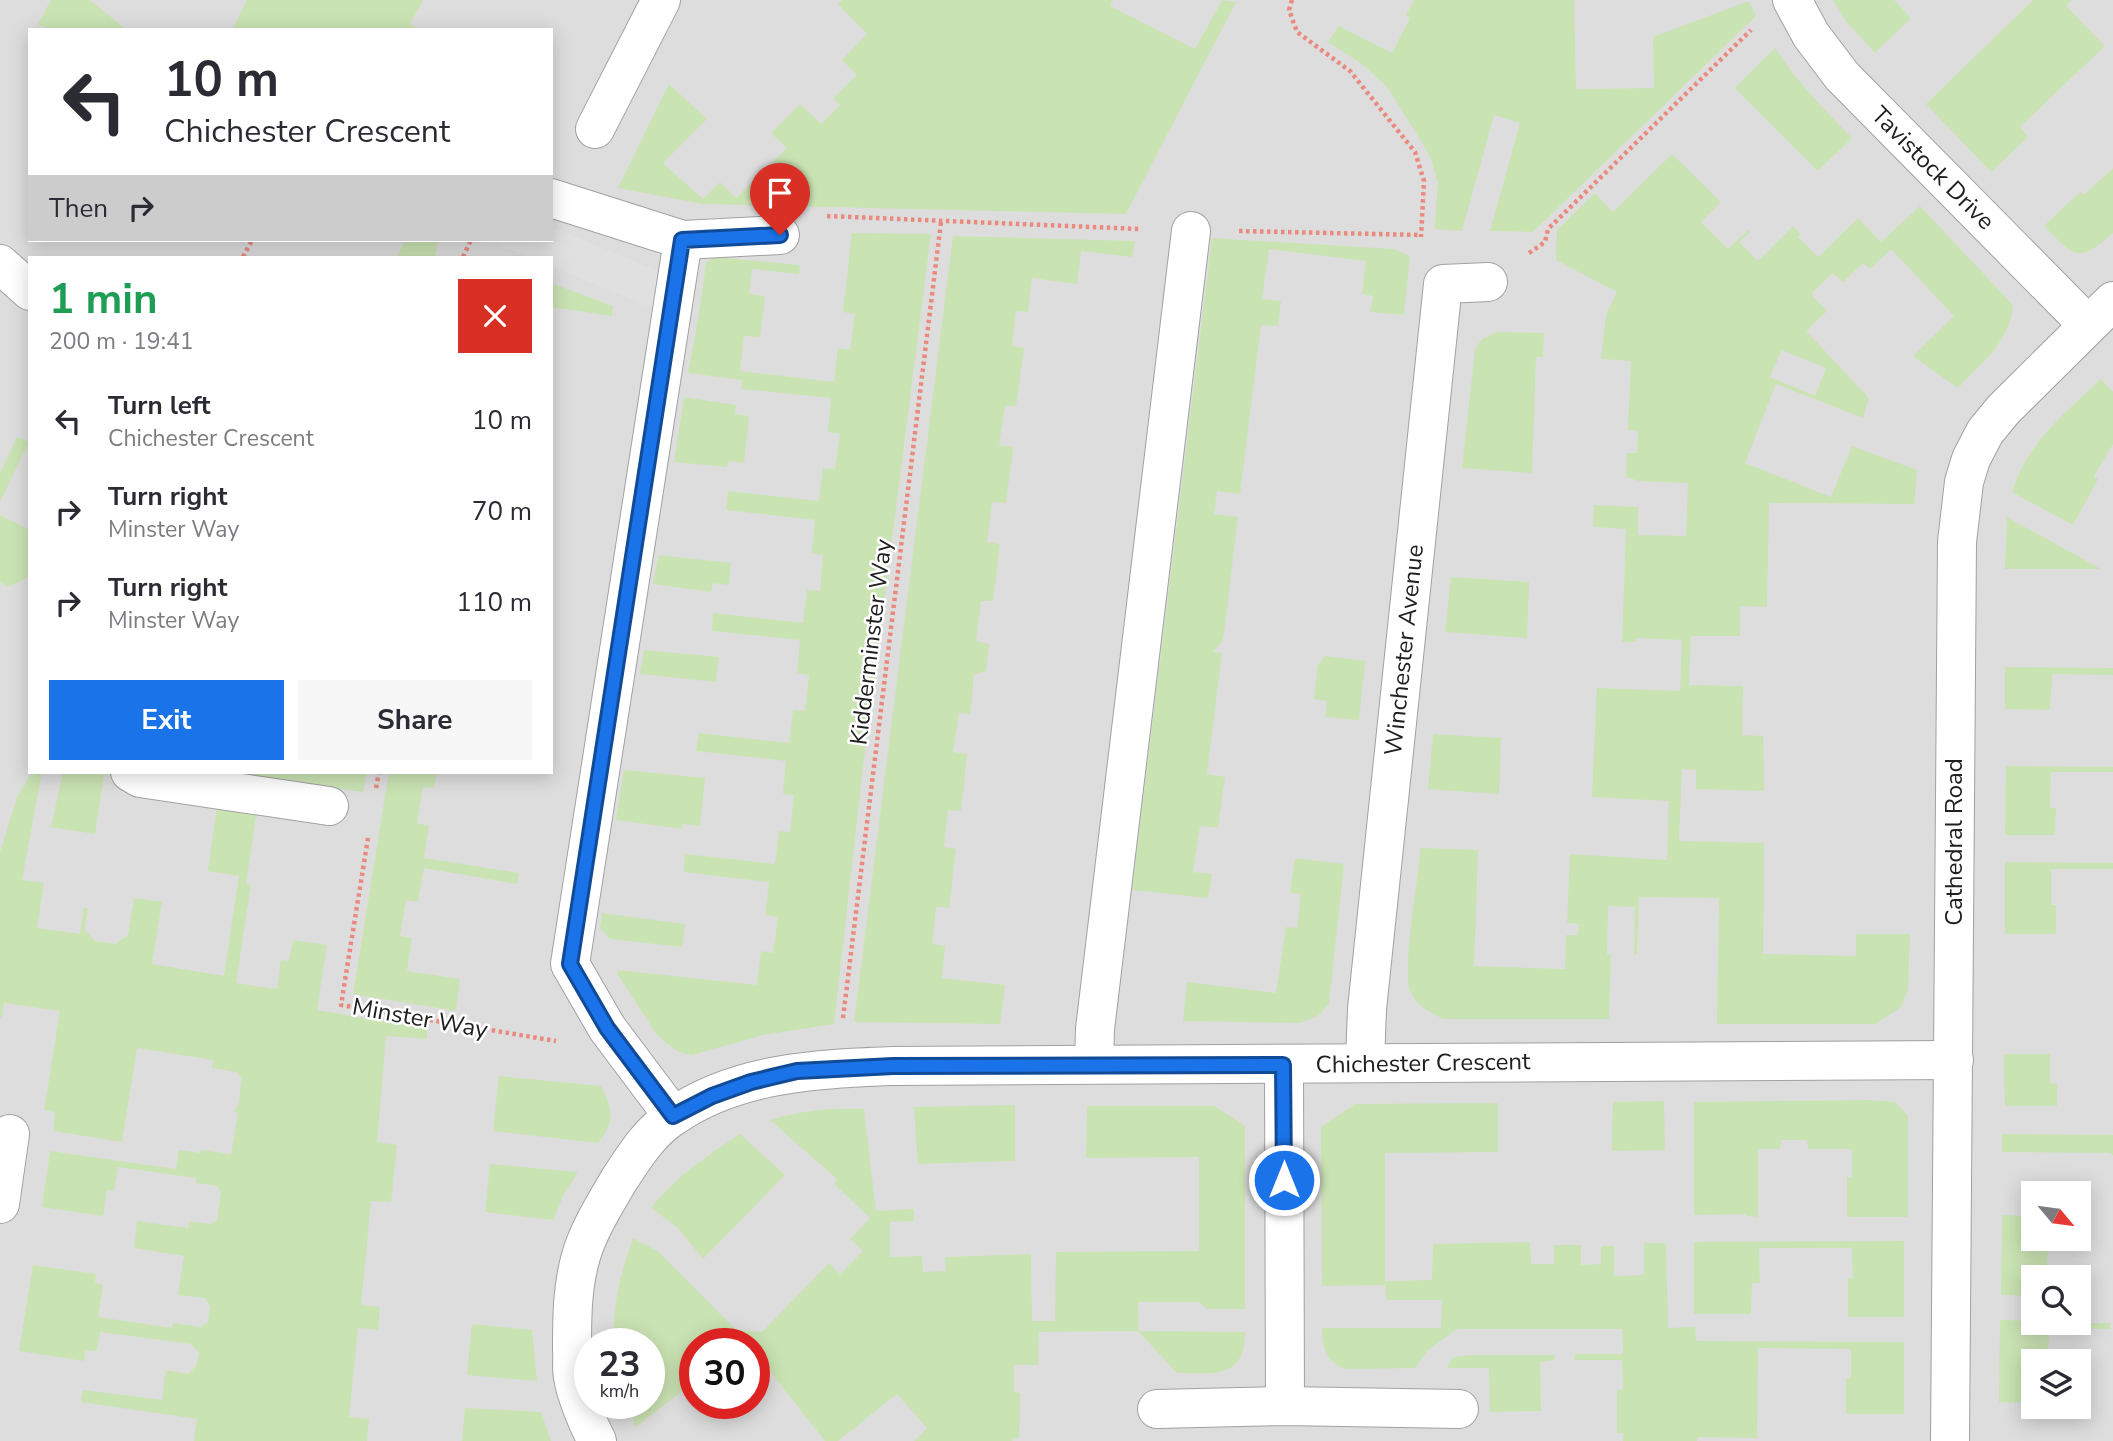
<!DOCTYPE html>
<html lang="en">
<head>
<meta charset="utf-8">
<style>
  body { margin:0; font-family:"Nunito Sans",sans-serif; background:#f7f7f7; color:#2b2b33; height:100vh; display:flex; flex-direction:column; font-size:26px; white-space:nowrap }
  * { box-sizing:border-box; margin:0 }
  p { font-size:23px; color:#7c7c81 }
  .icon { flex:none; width:38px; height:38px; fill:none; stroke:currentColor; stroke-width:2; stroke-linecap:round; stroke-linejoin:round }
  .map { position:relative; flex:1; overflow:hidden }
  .side { position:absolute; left:28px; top:256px; width:525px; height:518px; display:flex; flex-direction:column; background:#fff; border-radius:0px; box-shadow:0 4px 18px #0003 }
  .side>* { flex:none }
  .guide { position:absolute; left:28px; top:28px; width:525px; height:214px; border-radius:0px; box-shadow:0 4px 18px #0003; background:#fff; color:#2b2b33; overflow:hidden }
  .needle { width:46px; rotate:119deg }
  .buttons { position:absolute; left:2021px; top:1181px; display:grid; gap:14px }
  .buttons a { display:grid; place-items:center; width:70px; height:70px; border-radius:0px; background:#fff; box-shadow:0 4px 18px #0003; font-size:35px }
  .speed { position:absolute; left:574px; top:1328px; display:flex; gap:14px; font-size:35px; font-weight:700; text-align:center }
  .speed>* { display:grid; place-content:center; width:91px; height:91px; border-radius:50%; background:#fff; box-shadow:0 4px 18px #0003; line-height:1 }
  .speed small { font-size:18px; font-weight:400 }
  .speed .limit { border:10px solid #d22; background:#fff; color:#111 }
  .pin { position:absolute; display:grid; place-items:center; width:60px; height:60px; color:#fff; margin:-72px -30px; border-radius:50% 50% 50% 0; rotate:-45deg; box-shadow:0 0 7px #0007 }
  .pin .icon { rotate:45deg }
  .me { position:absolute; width:77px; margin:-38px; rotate:0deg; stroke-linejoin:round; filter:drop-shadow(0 0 5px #0008) }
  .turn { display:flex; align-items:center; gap:24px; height:147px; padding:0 21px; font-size:32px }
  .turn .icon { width:91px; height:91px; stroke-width:2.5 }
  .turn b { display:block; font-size:49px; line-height:60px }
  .then { display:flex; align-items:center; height:66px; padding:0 21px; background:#0003; gap:14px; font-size:26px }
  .round { display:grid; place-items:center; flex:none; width:74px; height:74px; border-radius:0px; background:#f7f7f7 }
  .summary { display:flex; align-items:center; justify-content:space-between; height:119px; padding:0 21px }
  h1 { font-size:42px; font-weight:700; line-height:52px; color:#1e9e55 }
  .action { display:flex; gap:14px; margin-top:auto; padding:14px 21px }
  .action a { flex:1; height:80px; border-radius:0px; background:#1a73e8; color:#fff; font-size:28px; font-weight:700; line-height:80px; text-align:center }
  .action a+a { background:#f7f7f7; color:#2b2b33 }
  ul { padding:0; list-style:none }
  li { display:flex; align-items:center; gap:21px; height:91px; padding:0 21px }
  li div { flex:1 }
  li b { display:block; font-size:26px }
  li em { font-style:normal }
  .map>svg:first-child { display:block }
</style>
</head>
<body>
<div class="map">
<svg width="2113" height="1441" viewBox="0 0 2113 1441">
  <rect width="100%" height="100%" fill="#efede7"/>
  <path fill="#dedddd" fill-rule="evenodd" d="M 0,0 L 2113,0 L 2113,1441 L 0,1441 ZM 30,30 L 551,30 L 551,240 L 30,240 ZM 30,257 L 551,257 L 551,772 L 30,772 ZM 2034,1194 L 2079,1194 L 2079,1239 L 2034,1239 ZM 2034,1278 L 2079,1278 L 2079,1323 L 2034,1323 ZM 590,1344 L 649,1344 L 649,1404 L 590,1404 ZM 695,1344 L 754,1344 L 754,1404 L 695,1404 ZM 2034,1362 L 2079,1362 L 2079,1407 L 2034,1407 Z"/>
  <g fill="#cae3b3" fill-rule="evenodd">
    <polygon points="51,0 90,0 127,30 49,30 40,25 35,30"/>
    <polygon points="247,0 423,0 410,24 420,30 232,30"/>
    <polygon points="842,0 1113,0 1110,6 1195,49 1222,0 1236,2 1126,214 703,204 618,188 669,84 707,119 663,163 703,199 720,182 736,198 787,148 771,133 800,104 821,124 840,105 833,98 857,75 842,60 867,34 838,4"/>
    <polygon points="1414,0 1574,0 1576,89 1654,88 1653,37 1749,1 1756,16 1533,232 1490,231 1520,123 1494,115 1462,231 1435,229 1438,183 1430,156 1388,88 1362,64 1328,42 1339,26 1392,53 1410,18 1406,15"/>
    <polygon points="1833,0 1894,0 1911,18 1875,53 1845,20"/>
    <polygon points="2033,0 2072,0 2066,6 2105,46 2020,127 2028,137 1991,172 1926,104"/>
    <path d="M 1775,48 C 1797,82 1824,109 1852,138 L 1818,171 L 1735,88 Z"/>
    <path d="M 1672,154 L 1721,202 L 1701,222 L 1728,249 L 1748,230 L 1750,232 L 1739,242 L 1758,261 L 1793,226 L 1801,234 L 1798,237 L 1818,257 L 1858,218 L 1881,242 L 1920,206 L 2013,305 C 2010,342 1982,362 1958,388 L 1913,356 L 1954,316 L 1891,249 L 1870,269 L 1863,263 L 1843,282 L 1833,273 L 1811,294 L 1827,311 L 1806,331 L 1869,398 L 1863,418 L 1776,384 L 1745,463 L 1831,497 L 1852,446 L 1917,470 L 1914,504 L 1769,503 L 1767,607 L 1740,606 L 1740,636 L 1691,636 L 1689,685 L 1743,686 L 1742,735 L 1763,736 L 1764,791 L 1696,789 L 1696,770 L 1682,769 L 1679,841 L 1764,843 L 1763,954 L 1856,956 L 1856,934 L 1910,934 L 1908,990 L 1901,1007 L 1875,1024 L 1717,1024 L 1719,898 L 1639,897 L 1637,954 L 1634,955 L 1635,907 L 1608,906 L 1607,954 L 1611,954 L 1609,1019 L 1443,1019 C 1430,1012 1416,1006 1410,991 C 1402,968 1418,877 1421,848 L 1478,850 L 1474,966 L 1565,969 L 1566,935 L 1578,935 L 1579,924 L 1567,923 L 1570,854 L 1667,860 L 1669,801 L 1592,797 L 1597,688 L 1680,691 L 1682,640 L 1636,638 L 1636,642 L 1622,642 L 1626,529 L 1593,527 L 1594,505 L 1638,507 L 1638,535 L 1686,536 L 1688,483 L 1639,481 L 1626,477 L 1627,453 L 1637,453 L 1638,431 L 1628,430 L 1631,361 L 1601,359 L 1606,315 L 1617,292 L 1556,260 L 1557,230 L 1595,193 L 1613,212 ZM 1782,350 L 1826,368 L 1815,396 L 1770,377 Z"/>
    <path d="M 2113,168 L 2113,233 C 2078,265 2074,256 2044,226 L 2080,192 L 2084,195 Z"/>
    <polygon points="852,233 931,234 864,758 834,1024 763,1035 692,1055 679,1052 666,1043 655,1032 618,975 618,970 757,985 761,951 773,953 778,917 765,915 769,882 684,872 685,854 775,864 779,831 790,832 794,795 783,794 786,761 696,751 699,733 789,743 793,710 805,711 809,675 797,673 800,640 712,631 713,613 803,623 807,590 820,591 823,555 812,553 815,520 726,510 728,491 819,501 823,468 835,469 840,434 828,432 831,398 741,389 742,380 688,373 699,314 706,263 715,257 800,265 799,274 752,269 749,294 765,296 760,337 744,336 740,371 834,382 838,348 850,350 855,314 843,312"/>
    <polygon points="953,236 1135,241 1132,257 1081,251 1077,284 1032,278 1028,312 1016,311 1012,346 1024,348 1016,406 1005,406 999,445 1013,447 1006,503 992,502 987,542 1000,544 993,601 981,601 976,641 989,644 986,671 974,675 970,714 959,713 953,752 967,754 961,811 948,810 944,847 956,849 949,908 936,907 932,944 945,946 942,978 1005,985 1000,1024 854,1022"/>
    <polygon points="1212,238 1394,249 1410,256 1404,315 1370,312 1373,296 1362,294 1366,261 1269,249 1262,299 1281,301 1278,326 1261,325 1240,494 1217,491 1214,514 1238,517 1223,640 1213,652 1222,653 1207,774 1225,777 1218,828 1200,826 1193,872 1212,874 1208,898 1132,890"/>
    <polygon points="405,240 438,240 435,257 397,257"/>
    <polygon points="551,283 613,306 612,316 551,307"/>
    <polygon points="1497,332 1544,333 1543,357 1536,357 1532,473 1462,468 1475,349 1482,339"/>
    <path d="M 2101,379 L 2113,392 L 2113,444 L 2094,476 L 2098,479 L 2073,525 L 2012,492 C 2027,443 2065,413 2101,379 Z"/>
    <polygon points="684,397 736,405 735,414 749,416 744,463 728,461 727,467 674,462"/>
    <polygon points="17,437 29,442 0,502 0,473"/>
    <polygon points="0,515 30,530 30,576 9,587 0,582"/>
    <polygon points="2007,517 2101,569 2005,569"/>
    <polygon points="659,555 731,563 729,585 713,583 711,592 653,584"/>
    <polygon points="1451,577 1529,582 1527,638 1445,632"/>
    <polygon points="644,650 719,657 716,682 640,674"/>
    <polygon points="1325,656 1365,661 1359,720 1325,717 1327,701 1314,699 1318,665"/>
    <polygon points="2005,667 2113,668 2113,675 2052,674 2050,710 2005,709"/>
    <polygon points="1433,734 1501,738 1499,794 1428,789"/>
    <polygon points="2006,766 2113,767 2113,772 2051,772 2050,808 2056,808 2055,835 2005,835"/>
    <polygon points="624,770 705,778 700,826 683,824 682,829 616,820"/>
    <polygon points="32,772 42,772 22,880 44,883 37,928 80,934 84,907 88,908 85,930 95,941 116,944 128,935 134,898 162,902 152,964 224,976 239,876 208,871 217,804 257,810 246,884 251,885 236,983 277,989 281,960 289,961 293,940 327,945 317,1010 427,1029 427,1039 386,1036 377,1142 397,1145 391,1202 371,1201 361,1305 380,1307 378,1330 358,1328 349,1417 369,1419 367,1441 194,1441 197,1419 81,1402 83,1390 162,1400 166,1370 188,1374 196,1366 199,1353 191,1344 100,1332 97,1351 85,1350 84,1361 19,1351 33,1265 96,1274 95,1283 103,1285 98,1317 172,1328 173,1323 200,1327 208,1322 210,1307 205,1298 178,1295 184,1256 134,1248 137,1221 188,1228 189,1221 210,1224 217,1220 221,1192 217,1186 196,1183 196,1178 118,1167 114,1191 107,1190 103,1216 42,1207 50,1151 176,1169 179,1150 200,1153 201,1150 231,1154 238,1113 233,1112 238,1106 242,1079 236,1072 212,1068 213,1060 137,1048 122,1142 53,1131 55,1112 44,1110 60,1011 4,1003 2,1018 0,1017 0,852 17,797"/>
    <polygon points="63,772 100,772 104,775 95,834 51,827"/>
    <polygon points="235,772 367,772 363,792 234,775"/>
    <polygon points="389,772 437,772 434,788 423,787 417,823 429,826 424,858 519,873 517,884 424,868 418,902 406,900 400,936 412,938 407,971 460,979 456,1011 353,994"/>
    <polygon points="1295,858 1344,864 1329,1003 1319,1015 1300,1023 1183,1021 1187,982 1276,993 1286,927 1297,928 1301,894 1290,893"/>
    <polygon points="2005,862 2113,863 2113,869 2051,869 2051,905 2056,905 2056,934 2005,934"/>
    <polygon points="602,913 685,924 682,947 610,939 600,928"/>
    <polygon points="2004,1054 2050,1054 2050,1083 2057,1084 2057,1106 2005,1106"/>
    <path d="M 499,1076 L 601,1086 C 613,1110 616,1121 598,1143 L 493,1131 Z"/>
    <polygon points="1871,1100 1895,1102 1908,1116 1908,1217 1847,1217 1847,1177 1852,1177 1852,1149 1808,1149 1807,1140 1781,1140 1780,1149 1758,1149 1758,1217 1747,1216 1747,1214 1694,1215 1694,1102"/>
    <polygon points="1664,1101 1665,1150 1612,1151 1613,1102"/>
    <path d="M 1498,1103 L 1498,1152 L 1385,1153 L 1385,1281 L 1432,1280 L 1433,1244 L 1530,1242 L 1531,1264 L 1554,1264 L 1554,1245 L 1581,1245 L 1581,1265 L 1601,1264 L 1601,1246 L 1614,1246 L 1614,1276 L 1644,1275 L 1644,1243 L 1666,1243 L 1668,1328 L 1695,1327 L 1696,1341 L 1904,1342 L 1904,1414 L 1846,1414 L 1846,1378 L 1851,1378 L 1851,1349 L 1758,1348 L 1757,1438 L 1698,1437 L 1697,1441 L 1623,1441 L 1623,1433 L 1617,1433 L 1617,1390 L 1623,1389 L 1622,1360 L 1575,1360 L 1575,1354 L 1623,1354 L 1622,1329 L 1457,1329 L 1428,1350 L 1415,1368 L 1346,1369 C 1326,1363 1322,1346 1322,1328 L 1441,1328 L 1442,1300 L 1387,1300 L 1385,1285 L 1322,1286 L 1321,1127 L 1355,1104 Z"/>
    <polygon points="1015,1105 1015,1161 918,1164 914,1107"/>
    <path d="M 1087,1106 L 1214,1106 L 1245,1126 L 1245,1309 L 1207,1309 L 1199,1302 L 1138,1302 L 1139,1331 L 1245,1332 C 1245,1380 1214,1373 1177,1373 L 1138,1331 L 1039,1332 L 1038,1365 L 1014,1365 L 1014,1392 L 1020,1393 L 1019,1438 L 1013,1438 L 1012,1441 L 914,1441 L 927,1428 L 897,1394 L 838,1441 L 825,1441 L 761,1360 L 759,1362 L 754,1356 L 754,1344 L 695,1344 L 695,1381 L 636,1427 L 626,1404 L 649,1404 L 649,1344 L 615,1344 C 611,1307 621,1273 633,1238 L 659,1252 L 736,1330 L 762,1332 L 829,1263 L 840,1274 L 863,1251 L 850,1239 L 870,1218 L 834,1184 L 837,1179 L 770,1120 C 802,1110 831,1108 864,1109 L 876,1211 L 914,1209 L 914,1221 L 890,1222 L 890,1257 L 922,1256 L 923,1272 L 946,1271 L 945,1257 L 1031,1254 L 1032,1321 L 1055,1321 L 1056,1252 L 1199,1251 L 1199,1157 L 1086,1158 Z"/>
    <path d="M 740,1134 L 785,1175 L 703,1259 L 678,1228 L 651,1208 C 676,1176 707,1156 740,1134 Z"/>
    <polygon points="2002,1134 2113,1135 2113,1156 2110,1153 2002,1152"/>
    <polygon points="490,1164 578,1172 564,1194 553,1220 485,1212"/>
    <polygon points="2002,1215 2033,1216 2034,1239 2048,1239 2047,1277 2034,1278 2033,1296 2001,1295"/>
    <polygon points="1904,1241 1904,1317 1848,1317 1848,1278 1853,1278 1852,1248 1759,1248 1760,1283 1752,1283 1751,1314 1694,1314 1694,1242"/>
    <polygon points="2000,1320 2033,1321 2034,1323 2110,1323 2110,1329 2049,1328 2048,1361 2034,1362 2033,1403 1999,1402"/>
    <polygon points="472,1324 532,1330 537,1381 467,1375"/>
    <polygon points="1472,1355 1555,1355 1554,1360 1540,1362 1541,1411 1490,1412 1489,1368 1447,1368 1453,1357"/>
    <polygon points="465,1408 541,1412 551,1441 462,1441"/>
  </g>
  <polygon fill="#e0e0e0" points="551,227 661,272 655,309 551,266 551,257 530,257 487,240 551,240"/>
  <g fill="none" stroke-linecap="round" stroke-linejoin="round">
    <g stroke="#a1a1a1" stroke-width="40">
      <g id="minor">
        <polyline points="1792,0 1811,35 1842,76 2088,325"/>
        <polyline points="595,129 661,0"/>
        <polyline points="551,198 683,240 780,235"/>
        <polyline points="0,264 30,291"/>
        <polyline points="130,772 140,778 329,806"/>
        <polyline points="1365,1062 1367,1009 1443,284 1488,282"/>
        <polyline points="1094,1064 1095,1029 1191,231"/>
        <polyline points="1284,1065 1285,1406"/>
        <polyline points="673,1116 607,1028 570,964 683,240"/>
        <polyline points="0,1204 10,1134"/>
        <polyline points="1157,1409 1285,1406 1459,1409"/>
        <path d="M 597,1441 C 588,1424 576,1396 573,1377 C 571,1369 573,1359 572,1350 C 572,1318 572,1287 581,1256 C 589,1229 605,1204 619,1180 C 634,1157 650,1131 674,1116 C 738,1072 818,1069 893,1066 L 1954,1060"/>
        <polyline points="1950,1441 1957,542 1964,482 1971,459 1985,432 2003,410 2113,301"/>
      </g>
    </g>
    <g stroke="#ea8a7e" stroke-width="4.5" stroke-dasharray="3.5 3.5" stroke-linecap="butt">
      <polyline points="1292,0 1289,10 1297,32 1350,71 1415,152 1424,181 1421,237"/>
      <polyline points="827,216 1140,229"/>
      <polyline points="1239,231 1421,235"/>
      <polyline points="1529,253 1545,242 1548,229 1751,30"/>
      <polyline points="243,257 252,240"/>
      <polyline points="463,257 471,240"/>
      <polyline points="376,788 379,772"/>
      <polyline points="368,838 341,1005 556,1041"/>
      <polyline points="843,1018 941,222"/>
    </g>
    <use href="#minor" stroke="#fff" stroke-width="38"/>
  </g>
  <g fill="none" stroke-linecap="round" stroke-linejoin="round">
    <g stroke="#114b97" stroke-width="18">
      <polyline id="route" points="780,235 682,240 570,964 607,1028 673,1116 712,1096 751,1082 797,1071 893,1066 1283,1065 1284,1180"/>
    </g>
    <use href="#route" stroke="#1a73e8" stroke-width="12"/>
  </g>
  <g text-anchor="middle" stroke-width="5" stroke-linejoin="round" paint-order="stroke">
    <g font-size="24" fill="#202020" stroke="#fff">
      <text transform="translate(1933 168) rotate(45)" y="8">Tavistock Drive</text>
      <text transform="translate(871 642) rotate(-83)" y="8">Kidderminster Way</text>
      <text transform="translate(1404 650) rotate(-84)" y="8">Winchester Avenue</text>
      <text transform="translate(1954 842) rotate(-90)" y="8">Cathedral Road</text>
      <text transform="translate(420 1018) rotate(10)" y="8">Minster Way</text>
      <text transform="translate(1423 1063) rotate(-1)" y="8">Chichester Crescent</text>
    </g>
  </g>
</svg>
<div class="buttons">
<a><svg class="needle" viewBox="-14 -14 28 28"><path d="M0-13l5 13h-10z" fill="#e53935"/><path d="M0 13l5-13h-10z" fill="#7c7c81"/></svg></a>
<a><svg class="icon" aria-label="search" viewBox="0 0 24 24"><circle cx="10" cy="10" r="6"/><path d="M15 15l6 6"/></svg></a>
<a><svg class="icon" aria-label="layers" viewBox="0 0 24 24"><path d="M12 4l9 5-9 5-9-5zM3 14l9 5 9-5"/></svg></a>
</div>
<div class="speed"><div>23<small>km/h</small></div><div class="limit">30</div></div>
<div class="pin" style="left:780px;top:235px;background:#d93025"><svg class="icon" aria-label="arrive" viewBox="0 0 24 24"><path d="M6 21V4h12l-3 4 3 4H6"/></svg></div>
<svg class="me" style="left:1284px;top:1180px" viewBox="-20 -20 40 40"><circle r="17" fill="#1a73e8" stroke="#fff" stroke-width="3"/><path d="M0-11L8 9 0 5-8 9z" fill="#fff"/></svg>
<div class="guide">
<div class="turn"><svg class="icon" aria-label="left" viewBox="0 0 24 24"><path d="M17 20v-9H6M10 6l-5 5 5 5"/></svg><div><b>10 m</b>Chichester Crescent</div></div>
<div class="then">Then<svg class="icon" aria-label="right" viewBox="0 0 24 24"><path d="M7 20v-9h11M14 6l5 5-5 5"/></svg></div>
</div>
<section class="side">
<div class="summary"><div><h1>1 min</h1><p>200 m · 19:41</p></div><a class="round" style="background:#d93025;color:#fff"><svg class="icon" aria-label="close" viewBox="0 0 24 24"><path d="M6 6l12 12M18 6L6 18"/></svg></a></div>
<ul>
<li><svg class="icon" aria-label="left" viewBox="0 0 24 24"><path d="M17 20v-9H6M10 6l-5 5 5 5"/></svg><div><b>Turn left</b><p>Chichester Crescent</p></div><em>10 m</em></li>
<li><svg class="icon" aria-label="right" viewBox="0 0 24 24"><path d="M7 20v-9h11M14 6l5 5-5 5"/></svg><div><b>Turn right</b><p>Minster Way</p></div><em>70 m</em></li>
<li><svg class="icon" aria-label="right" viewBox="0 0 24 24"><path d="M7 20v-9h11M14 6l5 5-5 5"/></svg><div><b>Turn right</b><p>Minster Way</p></div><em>110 m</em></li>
</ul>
<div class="action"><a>Exit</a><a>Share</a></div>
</section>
</div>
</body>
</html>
